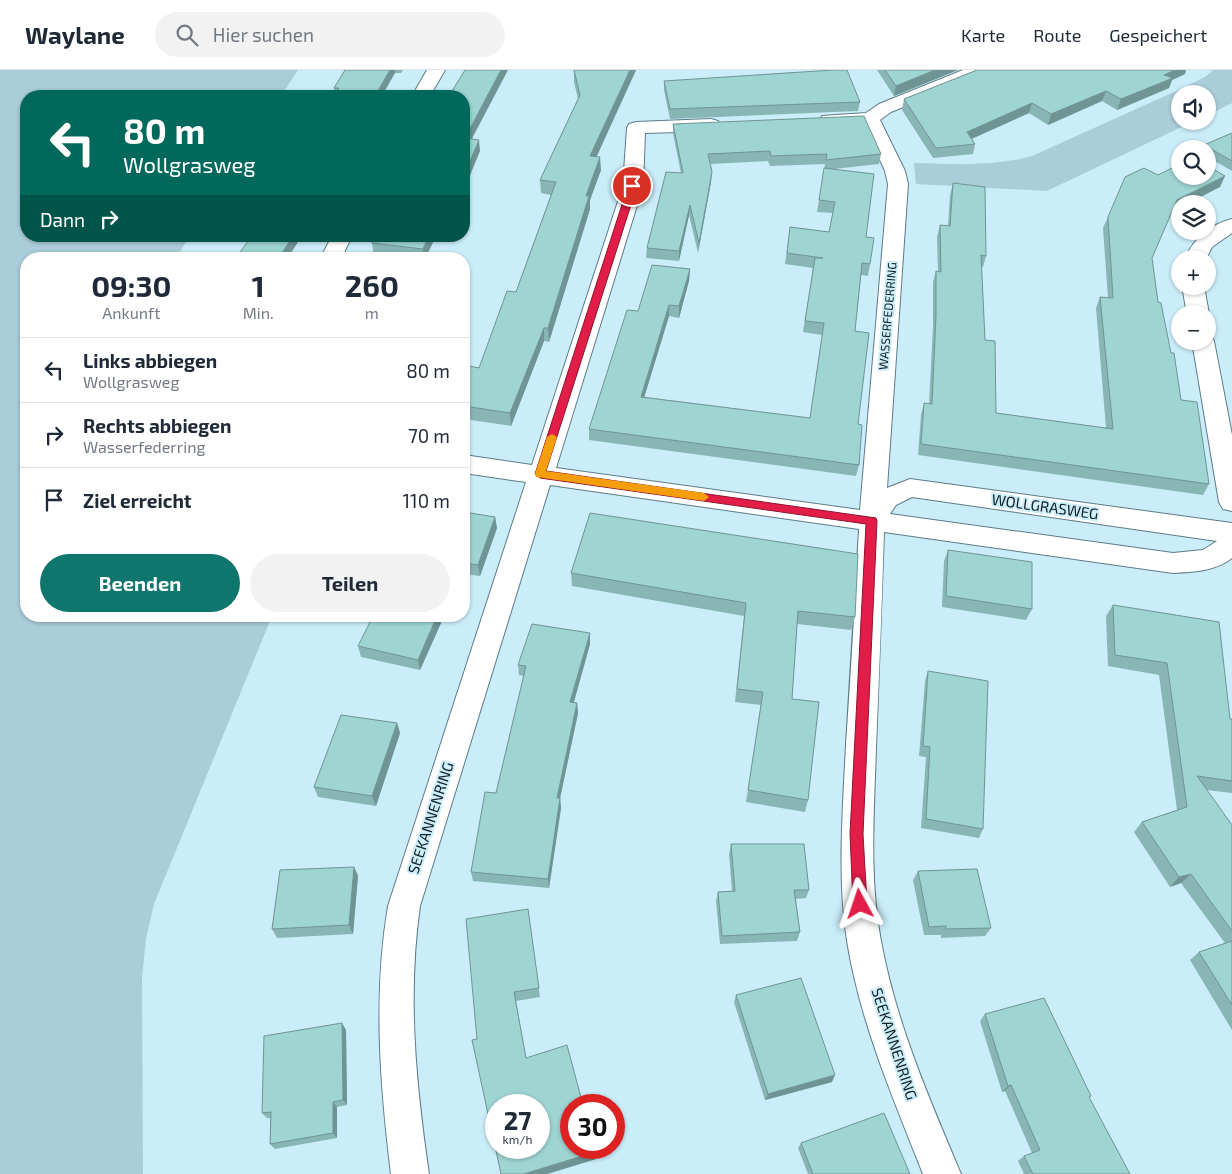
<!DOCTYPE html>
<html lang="de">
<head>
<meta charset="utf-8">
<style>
  body { margin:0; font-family:"Exo 2",sans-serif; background:#f2f2f3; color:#1f2937; height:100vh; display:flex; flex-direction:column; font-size:19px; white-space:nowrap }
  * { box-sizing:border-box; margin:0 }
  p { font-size:16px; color:#747a83 }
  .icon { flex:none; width:28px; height:28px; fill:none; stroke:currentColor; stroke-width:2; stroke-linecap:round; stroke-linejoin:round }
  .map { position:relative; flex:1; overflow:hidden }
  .details { position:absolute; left:20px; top:182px; width:450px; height:370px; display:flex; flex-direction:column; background:#fff; border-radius:20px; box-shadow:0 1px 4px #0004 }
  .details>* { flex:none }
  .hud { position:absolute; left:20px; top:20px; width:450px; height:152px; border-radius:20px; box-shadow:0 1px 4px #0004; background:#00695c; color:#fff; overflow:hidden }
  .tools { position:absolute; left:1171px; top:15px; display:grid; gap:10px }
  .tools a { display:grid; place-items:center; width:45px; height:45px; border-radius:50%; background:#fff; box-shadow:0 1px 4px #0004; font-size:25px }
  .speed { position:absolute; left:485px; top:1024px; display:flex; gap:10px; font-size:25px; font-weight:700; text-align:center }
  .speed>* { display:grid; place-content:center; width:65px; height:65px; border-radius:50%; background:#fff; box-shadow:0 1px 4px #0004; line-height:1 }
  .speed small { font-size:12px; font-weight:400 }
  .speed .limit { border:8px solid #d22; background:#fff; color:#111 }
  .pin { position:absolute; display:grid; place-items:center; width:42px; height:42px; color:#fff; margin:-21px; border:2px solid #fff; border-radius:50%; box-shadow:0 1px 5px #0007 }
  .me { position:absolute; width:55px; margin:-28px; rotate:355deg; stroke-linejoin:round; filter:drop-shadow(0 0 4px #0008) }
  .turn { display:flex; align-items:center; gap:18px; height:105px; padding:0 20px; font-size:22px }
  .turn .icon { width:65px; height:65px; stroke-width:2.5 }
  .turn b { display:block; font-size:35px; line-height:42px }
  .then { display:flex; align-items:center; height:48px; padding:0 20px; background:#0003; gap:10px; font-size:19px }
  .eta { display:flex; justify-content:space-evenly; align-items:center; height:85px; text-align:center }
  .eta b { font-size:30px; font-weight:700; line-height:35px }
  .button { display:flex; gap:10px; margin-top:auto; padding:10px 20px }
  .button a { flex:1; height:58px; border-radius:30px; background:#0f766e; color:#fff; font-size:20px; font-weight:700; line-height:58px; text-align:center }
  .button a+a { background:#f2f2f3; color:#1f2937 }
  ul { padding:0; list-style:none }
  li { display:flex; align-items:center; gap:15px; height:65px; padding:0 20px; border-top:1px solid #e0e1e3 }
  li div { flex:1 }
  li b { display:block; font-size:19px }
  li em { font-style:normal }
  header { display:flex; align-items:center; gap:30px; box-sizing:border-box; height:70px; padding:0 25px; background:#fff; border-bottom:1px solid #e0e1e3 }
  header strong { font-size:24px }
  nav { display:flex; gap:28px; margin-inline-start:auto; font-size:18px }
  .search { width:350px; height:45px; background:#f2f2f3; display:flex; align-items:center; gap:12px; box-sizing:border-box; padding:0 18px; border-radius:28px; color:#747a83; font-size:19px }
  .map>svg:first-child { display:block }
</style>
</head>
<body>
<header>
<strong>Waylane</strong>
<div class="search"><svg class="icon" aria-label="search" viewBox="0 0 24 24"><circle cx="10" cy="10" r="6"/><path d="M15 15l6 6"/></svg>Hier suchen</div>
<nav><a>Karte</a><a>Route</a><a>Gespeichert</a></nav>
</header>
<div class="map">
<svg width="1232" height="1104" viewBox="0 0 1232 1104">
  <rect width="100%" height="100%" fill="#caedf9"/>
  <g fill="#aacdd9">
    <polygon points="0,0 298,0 281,26 26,26 26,166 190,166 175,189 26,189 26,546 272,546 154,834 146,869 142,908 143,1104 0,1104"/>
    <path d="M 1213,0 L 1232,0 L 1232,33 L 1208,45 L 1208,24 L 1180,24 L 1180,51 L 1194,51 L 1047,121 L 916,114 L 914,93 C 954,94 993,97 1032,86 L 1174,22 L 1205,7 Z"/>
  </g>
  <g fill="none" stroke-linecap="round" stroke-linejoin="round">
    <g stroke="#5d7c88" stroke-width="2">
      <g id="street">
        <polygon points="427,0 445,0 430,26 412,26"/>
        <path d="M 963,0 L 987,0 L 984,4 L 891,42 L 880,50 L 905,101 L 908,114 L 887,418 L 910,409 L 1232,453 L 1232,488 C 1216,501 1193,502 1173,503 L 884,462 C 882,534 879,606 876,678 C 874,742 869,808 881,871 C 896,953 929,1028 961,1104 L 923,1104 C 893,1028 860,952 847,871 C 837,806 843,739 846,674 C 851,602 855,530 859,459 L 550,415 L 420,836 C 407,926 416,1015 429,1104 L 391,1104 C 380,1015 373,925 388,836 L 526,412 L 464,403 L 464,385 L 532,395 L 623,116 L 627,58 L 629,54 L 636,52 L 711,49 L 718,51 L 720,55 L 718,59 L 711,61 L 645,63 L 643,116 L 556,398 L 860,440 L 888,114 L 885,101 L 864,54 L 829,56 L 822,54 L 820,50 L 822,46 L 866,43 L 879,34 ZM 912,427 L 1217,471 L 1203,480 L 1173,483 L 890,444 L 896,435 Z"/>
        <path d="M 1232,149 L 1232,163 L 1212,177 L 1206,189 L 1185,189 C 1193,169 1211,154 1232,149 Z"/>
        <polygon points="332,166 352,166 341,189 320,189"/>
        <polygon points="1182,216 1204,216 1209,244 1208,246 1208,244 1187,244"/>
        <polygon points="1208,265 1211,266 1214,271 1232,365 1232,441 1223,439 1219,432 1192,271 1208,271"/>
      </g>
    </g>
    <use href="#street" fill="#fff" fill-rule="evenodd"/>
  </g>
  <g fill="#88b6b5">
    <polygon points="345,0 403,0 401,3 395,3 335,25 334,18"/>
    <polygon points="574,0 636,0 596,87 601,100 590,130 590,139 549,272 544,271 511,356 464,349 464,295 479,298 516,222 551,125 541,123 540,110 578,29 574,12"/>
    <polygon points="877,0 958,0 894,26"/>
    <polygon points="977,0 1186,0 1185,4 1172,10 1169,18 1117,40 1102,31 1048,55 1029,43 972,69 975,74 973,84 933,88 902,40 904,29"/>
    <polygon points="664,11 860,32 858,41 670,49 664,20"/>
    <polygon points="673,54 881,84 879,94 834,99 866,167 870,194 868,206 861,205 855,261 859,395 856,406 589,370 589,359 638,241 690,199 689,211 679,248 669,246 644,327 810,348 822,265 803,262 813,198 785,194 790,157 829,162 833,143 817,142 825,94 770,96 768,91 710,94 711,112 698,183 689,145 679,191 646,188 647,178 681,103 673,64"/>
    <polygon points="1232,63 1232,101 1208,87 1208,79 1202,79 1204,75"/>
    <polygon points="1158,105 1220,117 1180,134 1180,138 1172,142 1152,188 1158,232 1171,283 1181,330 1209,414 1203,425 918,385 921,345 924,333 929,334 933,256 933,212 936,201 938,201 937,167 940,155 948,156 950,125 953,113 986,186 983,197 981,197 985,270 996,343 1106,358 1096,238 1100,227 1108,228 1103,158 1108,147"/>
    <polygon points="375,166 436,166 425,189 409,189 374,185 372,173"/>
    <polygon points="464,442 495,447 497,458 480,506 464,504"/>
    <polygon points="948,480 1032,539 1026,550 942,537 944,491"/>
    <polygon points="571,503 855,547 851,560 797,554 792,629 808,730 805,742 746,732 761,635 735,632 744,546 572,516"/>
    <polygon points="1113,535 1230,649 1232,649 1232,723 1206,720 1232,755 1232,960 1190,890 1199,882 1225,873 1181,813 1170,817 1134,762 1142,752 1177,740 1159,605 1108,596 1106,546"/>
    <polygon points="441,553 420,600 361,587 358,576"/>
    <polygon points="590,574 574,632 577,633 578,643 560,728 561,738 549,818 473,811 471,802 496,723 524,606 519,605 518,595"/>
    <polygon points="928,601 983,759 979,768 921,758 926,687 919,686 925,611"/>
    <polygon points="397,653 400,663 376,736 318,727 314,717"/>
    <polygon points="731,774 809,820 806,828 796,829 800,862 797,871 720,874 716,831 718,822 732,821 729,784"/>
    <polygon points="354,797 358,806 353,864 277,868 272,859"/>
    <polygon points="918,801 991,858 985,866 941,868 941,865 924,865 913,810"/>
    <polygon points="528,839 540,927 516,931 526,988 596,1089 547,1104 501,1104 477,969"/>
    <polygon points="736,925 832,1012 765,1030 734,932"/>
    <polygon points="985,944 1089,1028 1130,1104 1024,1104 1018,1091 1024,1086 1032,1083 1005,1021 1002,1022 980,951"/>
    <polygon points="346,960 347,1035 337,1037 337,1068 275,1079 270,1074 270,1048 267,1048 262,1043"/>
    <polygon points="801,1073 910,1104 808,1104 798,1078"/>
  </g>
  <g fill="#6f9493">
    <polygon points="390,0 395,0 395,3 382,26 375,26"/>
    <polygon points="501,0 508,0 466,80 465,68"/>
    <polygon points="630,0 636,0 591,99 590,86"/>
    <polygon points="935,0 958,0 894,26 896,16"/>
    <polygon points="1175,0 1186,0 1185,4 1172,10 1169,18 1117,40 1121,29 1164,5"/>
    <polygon points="1106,21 1102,31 1048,55 1051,44"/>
    <polygon points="1032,33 1029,43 964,72 967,62"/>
    <polygon points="479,70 480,81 464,120 464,105"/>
    <polygon points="600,87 601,100 590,130 590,139 549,272 548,258 586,126"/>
    <polygon points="712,102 711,112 698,183 699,173"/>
    <polygon points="1225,106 1220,117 1187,134 1180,134 1180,138 1172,142 1177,130"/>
    <polygon points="690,135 689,145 679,191 679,181"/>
    <polygon points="293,166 302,166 287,189 278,189"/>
    <polygon points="429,166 436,166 425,189 424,189 423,179"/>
    <polygon points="690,199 689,211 679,248 679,236"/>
    <polygon points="669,235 669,246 641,338 641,327"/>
    <polygon points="544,258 544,271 511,356 510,343"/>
    <polygon points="495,447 497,458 480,506 478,495"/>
    <polygon points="437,546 440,546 441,553 420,600 418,590"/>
    <polygon points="590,563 590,574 571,642 570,632"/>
    <polygon points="577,633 578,643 558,738 557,728"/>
    <polygon points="397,653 400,663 376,736 372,726"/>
    <polygon points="560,728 561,738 549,818 548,809"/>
    <polygon points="354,797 358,806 353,864 349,855"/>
    <polygon points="1191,804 1181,813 1170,817 1179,807"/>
    <polygon points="342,953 346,960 347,1035 343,1030"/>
    <polygon points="835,1005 832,1012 765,1030 768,1024"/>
    <polygon points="1011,1015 1005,1021 1002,1022 1008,1016"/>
    <polygon points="333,1032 337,1037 337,1068 333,1063"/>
    <polygon points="595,1082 596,1089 547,1104 524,1104"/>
  </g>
  <g fill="#9ed4d2" stroke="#6f9493" fill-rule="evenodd">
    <polygon points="345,0 390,0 375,26 334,26 339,18 334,18"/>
    <polygon points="465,0 501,0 465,68 479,70 464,105 464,26 449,26"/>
    <polygon points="574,0 630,0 590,86 600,87 586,126 589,126 548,258 544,258 510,343 464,336 464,295 479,298 507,221 516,222 556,112 540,110 580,25"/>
    <polygon points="833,0 847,0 860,32 670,39 664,11"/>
    <polygon points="885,0 935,0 896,16"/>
    <polygon points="977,0 1175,0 1164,5 1173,8 1121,29 1106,21 1051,44 1032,33 967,62 975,74 936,78 904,29"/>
    <polygon points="864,46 881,84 826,90 827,84 771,86 770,81 708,84 712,102 699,173 690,135 679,181 647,178 666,102 683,103 673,54"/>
    <polygon points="1232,63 1232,91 1204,75"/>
    <polygon points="1180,94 1180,106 1208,106 1208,96 1225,106 1177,130 1152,188 1158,232 1161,233 1171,283 1174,283 1181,330 1197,332 1209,414 921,374 924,333 932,334 936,245 936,201 941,202 940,155 950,156 953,113 985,117 986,186 981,185 985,270 995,271 996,343 1113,359 1100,227 1113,228 1108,147 1125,107 1144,98 1158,105"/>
    <polygon points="824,98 874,104 866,167 874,168 870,194 862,193 855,261 869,263 858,354 862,355 859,395 589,359 627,240 638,241 652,195 690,199 679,236 669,235 641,327 810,348 824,253 805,251 815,188 823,188 787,183 790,157 829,162 835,132 819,130"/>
    <polygon points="252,166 293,166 278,189 235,189"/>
    <polygon points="375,166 429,166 423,179 372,173"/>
    <polygon points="464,442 495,447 478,495 464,493"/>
    <polygon points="590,443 858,484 855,547 798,541 792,629 819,632 808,730 748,720 763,622 737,619 746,533 571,503"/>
    <polygon points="948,480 1032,492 1032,539 946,526"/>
    <polygon points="1113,535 1219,552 1230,649 1232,649 1232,711 1197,706 1232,755 1232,861 1191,804 1179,807 1142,752 1187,737 1167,593 1115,585"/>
    <polygon points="373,546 437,546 418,590 358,576"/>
    <polygon points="532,554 590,563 570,632 577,633 557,728 560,728 548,809 471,802 485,722 496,723 526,596 518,595"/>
    <polygon points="928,601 988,611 983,759 926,749 930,677 923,676"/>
    <polygon points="341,645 397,653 372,726 314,717"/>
    <polygon points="731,774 804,774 809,820 794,820 800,862 722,866 718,822 735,821"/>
    <polygon points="354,797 349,855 272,859 280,800"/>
    <polygon points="977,799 991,858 946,859 946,856 929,857 918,801"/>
    <path d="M 528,839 L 539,918 L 514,922 L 526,988 L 567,975 L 583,1035 L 571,1035 L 571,1078 L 594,1078 L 595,1082 L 524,1104 L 501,1104 L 472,970 L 477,969 L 466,849 ZM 496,1035 L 539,1035 L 539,1078 L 496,1078 Z"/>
    <polygon points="1232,871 1232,935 1199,882"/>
    <polygon points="801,908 835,1005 768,1024 736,925"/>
    <polygon points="1044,928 1091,1026 1089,1027 1130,1104 1033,1104 1024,1086 1040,1080 1011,1015 1008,1016 985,944"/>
    <polygon points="342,953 343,1030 333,1032 333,1063 270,1074 271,1042 262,1043 264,966"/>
    <polygon points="884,1043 910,1104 813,1104 801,1073"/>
  </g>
  <polygon fill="#e11d48" stroke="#92132f" points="632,114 637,116 546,401 876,448 877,451 863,764 867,834 865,838 860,840 855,838 853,834 850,764 866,454 540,408 535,404 628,116"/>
  <polygon fill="#f59e0b" points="552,364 557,367 546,401 704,423 709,427 704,431 536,407 535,404 547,367"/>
  <g text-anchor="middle" stroke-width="4" stroke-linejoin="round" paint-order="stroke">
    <g font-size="12" fill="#121f23" stroke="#caedf9">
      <text transform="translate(888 246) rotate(-85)" y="4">WASSERFEDERRING</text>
    </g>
    <g font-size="15" fill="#121f23" stroke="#caedf9">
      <text transform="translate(1045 437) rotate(8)" y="5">WOLLGRASWEG</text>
      <text transform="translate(431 748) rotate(-72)" y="5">SEEKANNENRING</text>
      <text transform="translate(894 974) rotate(72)" y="5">SEEKANNENRING</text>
    </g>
  </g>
</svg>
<div class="tools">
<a><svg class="icon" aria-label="sound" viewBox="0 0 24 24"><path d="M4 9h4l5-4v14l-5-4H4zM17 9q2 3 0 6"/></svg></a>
<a><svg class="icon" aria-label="search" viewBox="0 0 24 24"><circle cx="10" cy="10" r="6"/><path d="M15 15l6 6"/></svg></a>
<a><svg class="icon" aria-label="layers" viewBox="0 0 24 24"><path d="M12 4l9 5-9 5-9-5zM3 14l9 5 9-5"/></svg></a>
<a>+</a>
<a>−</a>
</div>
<div class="speed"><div>27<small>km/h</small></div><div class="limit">30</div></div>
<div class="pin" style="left:632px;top:116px;background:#d93025"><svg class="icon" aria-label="arrive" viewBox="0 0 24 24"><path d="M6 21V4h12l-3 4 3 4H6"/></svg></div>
<svg class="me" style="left:860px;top:834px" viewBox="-20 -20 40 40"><path d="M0-17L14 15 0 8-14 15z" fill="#e11d48" stroke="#fff" stroke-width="4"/></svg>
<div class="hud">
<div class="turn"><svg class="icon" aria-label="left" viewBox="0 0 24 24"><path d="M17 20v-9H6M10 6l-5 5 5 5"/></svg><div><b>80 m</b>Wollgrasweg</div></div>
<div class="then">Dann<svg class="icon" aria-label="right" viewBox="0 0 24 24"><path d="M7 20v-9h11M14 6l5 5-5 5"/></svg></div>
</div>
<section class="details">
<div class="eta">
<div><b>09:30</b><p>Ankunft</p></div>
<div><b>1</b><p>Min.</p></div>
<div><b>260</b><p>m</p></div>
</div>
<ul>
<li><svg class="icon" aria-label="left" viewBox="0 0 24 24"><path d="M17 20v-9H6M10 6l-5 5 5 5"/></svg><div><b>Links abbiegen</b><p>Wollgrasweg</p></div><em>80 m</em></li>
<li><svg class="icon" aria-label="right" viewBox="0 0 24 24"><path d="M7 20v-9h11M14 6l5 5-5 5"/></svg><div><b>Rechts abbiegen</b><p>Wasserfederring</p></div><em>70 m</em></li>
<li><svg class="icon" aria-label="arrive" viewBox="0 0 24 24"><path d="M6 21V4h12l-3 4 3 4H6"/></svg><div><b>Ziel erreicht</b></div><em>110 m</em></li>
</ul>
<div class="button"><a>Beenden</a><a>Teilen</a></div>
</section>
</div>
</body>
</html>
